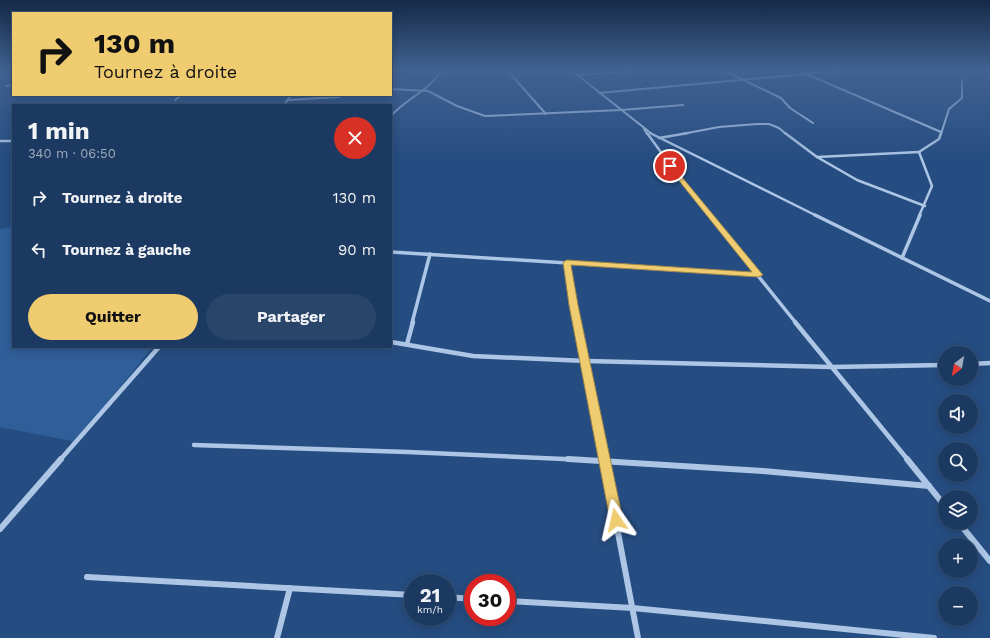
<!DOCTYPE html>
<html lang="fr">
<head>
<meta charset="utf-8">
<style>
  body { margin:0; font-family:"Work Sans",sans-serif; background:#29456a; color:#f1f3f6; height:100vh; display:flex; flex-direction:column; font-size:15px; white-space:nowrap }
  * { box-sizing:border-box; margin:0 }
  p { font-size:13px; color:#a0adbd }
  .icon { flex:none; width:22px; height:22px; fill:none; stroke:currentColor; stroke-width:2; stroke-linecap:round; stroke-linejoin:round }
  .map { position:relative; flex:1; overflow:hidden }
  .sheet { position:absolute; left:12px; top:104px; width:380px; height:244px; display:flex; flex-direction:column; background:#1c3a61; border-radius:0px; box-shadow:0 2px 10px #0003,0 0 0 1px #3a5476 }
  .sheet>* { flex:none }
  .top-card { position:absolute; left:12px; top:12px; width:380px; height:84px; border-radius:0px; box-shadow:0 2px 10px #0003,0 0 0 1px #3a5476; background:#f0cc71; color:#111; overflow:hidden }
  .needle { width:26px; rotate:211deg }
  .controls { position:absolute; left:938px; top:346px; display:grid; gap:8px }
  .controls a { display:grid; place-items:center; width:40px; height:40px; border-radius:50%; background:#1c3a61; box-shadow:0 2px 10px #0003,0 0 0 1px #3a5476; font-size:20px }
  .speed { position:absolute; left:404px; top:574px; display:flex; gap:8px; font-size:20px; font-weight:700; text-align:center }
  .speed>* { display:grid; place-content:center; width:52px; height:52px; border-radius:50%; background:#1c3a61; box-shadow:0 2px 10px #0003,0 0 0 1px #3a5476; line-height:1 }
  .speed small { font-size:10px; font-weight:400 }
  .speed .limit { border:6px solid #d22; background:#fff; color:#111 }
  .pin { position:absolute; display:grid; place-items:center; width:34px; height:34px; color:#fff; margin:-17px; border:2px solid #fff; border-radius:50%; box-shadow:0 1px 4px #0007 }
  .me { position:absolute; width:44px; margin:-22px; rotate:349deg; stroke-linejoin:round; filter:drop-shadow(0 0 3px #0008) }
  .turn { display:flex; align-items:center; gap:14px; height:84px; padding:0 16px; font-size:18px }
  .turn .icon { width:52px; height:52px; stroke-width:2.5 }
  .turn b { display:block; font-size:28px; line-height:34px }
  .round { display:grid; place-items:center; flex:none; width:42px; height:42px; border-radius:21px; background:#29456a }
  .overview { display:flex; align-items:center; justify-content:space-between; height:68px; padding:0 16px }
  h1 { font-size:24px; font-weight:700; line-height:30px }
  .action { display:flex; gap:8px; margin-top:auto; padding:8px 16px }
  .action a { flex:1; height:46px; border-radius:24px; background:#f0cc71; color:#111; font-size:16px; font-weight:700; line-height:46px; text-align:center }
  .action a+a { background:#29456a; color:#f1f3f6 }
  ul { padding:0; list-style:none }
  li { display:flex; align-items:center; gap:12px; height:52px; padding:0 16px }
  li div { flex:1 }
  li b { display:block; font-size:15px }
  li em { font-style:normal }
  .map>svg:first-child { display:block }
</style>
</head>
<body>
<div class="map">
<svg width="990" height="638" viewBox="0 0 990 638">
  <rect width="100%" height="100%" fill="#264d81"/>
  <polygon fill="#305e98" points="13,227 13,347 152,347 77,442 0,427 0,229"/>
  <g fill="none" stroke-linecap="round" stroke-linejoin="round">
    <g stroke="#adc6e6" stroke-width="2">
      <polyline points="507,70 546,114"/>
      <polyline points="571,70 652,134"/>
      <polyline points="723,70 781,98 790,108 813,123"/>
      <polyline points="797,70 941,132"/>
      <polyline points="578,75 649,70"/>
      <polyline points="6,86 13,85"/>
      <polyline points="391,89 428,91 457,106 485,116 621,110 683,105"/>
      <polyline points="599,93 849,70"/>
      <polyline points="175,100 182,95"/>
      <polyline points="287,100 338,97 346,95"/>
      <polyline points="284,105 291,95"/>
      <path d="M 391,116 C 406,98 430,91 441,70"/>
      <polyline points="644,129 647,134"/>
      <polyline points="682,134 719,127 757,124 769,124 779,128 786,134"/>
      <polyline points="941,134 949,109 962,98 962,80"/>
    </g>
    <g stroke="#adc6e6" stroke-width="2.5">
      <polyline points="647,133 684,184 710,216"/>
      <polyline points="650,133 817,216"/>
      <polyline points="785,133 817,157 857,180 925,206"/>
      <polyline points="659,138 688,133"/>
      <polyline points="0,141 13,141"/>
      <polyline points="817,157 919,152"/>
      <polyline points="919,216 932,186 919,152 939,139 941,133"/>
    </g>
    <g stroke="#adc6e6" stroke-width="3.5">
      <polyline points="709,215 796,323"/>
      <polyline points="815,215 990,301"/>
      <polyline points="391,252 758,275"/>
      <polyline points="902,258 920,215"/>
      <polyline points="567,262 578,323"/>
      <polyline points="412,323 430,254"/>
    </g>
    <g stroke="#adc6e6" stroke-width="4.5">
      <polyline points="578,322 605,460"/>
      <polyline points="795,322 908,460"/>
      <polyline points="391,342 473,356 586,361 832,367 945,365"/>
      <polyline points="407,344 413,322"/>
      <polyline points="971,364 990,363"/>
      <polyline points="194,445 408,452 586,460"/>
      <polyline points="60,460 159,347"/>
    </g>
    <g stroke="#adc6e6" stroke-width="6">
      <polyline points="568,459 763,471 929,486"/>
      <polyline points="604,459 638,638"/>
      <polyline points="907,459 945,506"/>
      <polyline points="959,523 990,561"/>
      <polyline points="0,529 61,459"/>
      <polyline points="87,577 413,595"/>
      <polyline points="447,597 473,599"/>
      <polyline points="507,601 633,608 934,638"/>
      <polyline points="277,638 290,588"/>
    </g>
  </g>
  <linearGradient id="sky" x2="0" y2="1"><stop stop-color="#152a47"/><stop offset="0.44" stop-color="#416292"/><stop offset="1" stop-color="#416292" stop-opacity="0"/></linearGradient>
  <rect width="990" height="159" fill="url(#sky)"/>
  <polygon fill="#f0cc71" stroke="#9c8549" points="670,164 672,165 763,275 758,277 571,265 578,305 623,520 621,524 616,526 612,524 610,520 569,305 563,262 567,260 752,272 668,167 667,166"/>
</svg>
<div class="controls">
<a><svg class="needle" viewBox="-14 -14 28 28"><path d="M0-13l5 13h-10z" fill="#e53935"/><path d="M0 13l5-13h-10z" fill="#a0adbd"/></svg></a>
<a><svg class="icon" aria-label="sound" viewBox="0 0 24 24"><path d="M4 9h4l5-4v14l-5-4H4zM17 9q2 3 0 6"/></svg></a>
<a><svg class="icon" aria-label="search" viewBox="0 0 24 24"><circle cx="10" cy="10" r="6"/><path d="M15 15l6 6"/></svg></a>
<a><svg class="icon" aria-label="layers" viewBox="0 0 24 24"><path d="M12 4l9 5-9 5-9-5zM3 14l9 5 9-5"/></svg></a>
<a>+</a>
<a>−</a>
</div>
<div class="speed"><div>21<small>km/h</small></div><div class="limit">30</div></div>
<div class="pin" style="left:670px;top:166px;background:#d93025"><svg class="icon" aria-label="arrive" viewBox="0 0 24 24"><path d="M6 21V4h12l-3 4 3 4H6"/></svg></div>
<svg class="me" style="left:616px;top:520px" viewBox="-20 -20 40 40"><path d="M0-17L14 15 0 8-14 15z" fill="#f0cc71" stroke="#fff" stroke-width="4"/></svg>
<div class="top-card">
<div class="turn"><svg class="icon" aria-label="right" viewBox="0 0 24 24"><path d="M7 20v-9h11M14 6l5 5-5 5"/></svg><div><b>130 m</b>Tournez à droite</div></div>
</div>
<section class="sheet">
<div class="overview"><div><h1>1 min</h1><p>340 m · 06:50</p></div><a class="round" style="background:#d93025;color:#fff"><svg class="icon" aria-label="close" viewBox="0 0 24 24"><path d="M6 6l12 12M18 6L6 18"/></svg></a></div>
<ul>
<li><svg class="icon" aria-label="right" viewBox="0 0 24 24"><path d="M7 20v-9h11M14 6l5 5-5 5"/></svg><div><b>Tournez à droite</b></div><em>130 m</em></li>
<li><svg class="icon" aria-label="left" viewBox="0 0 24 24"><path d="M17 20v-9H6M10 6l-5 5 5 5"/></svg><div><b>Tournez à gauche</b></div><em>90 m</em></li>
</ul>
<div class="action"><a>Quitter</a><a>Partager</a></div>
</section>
</div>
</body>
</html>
